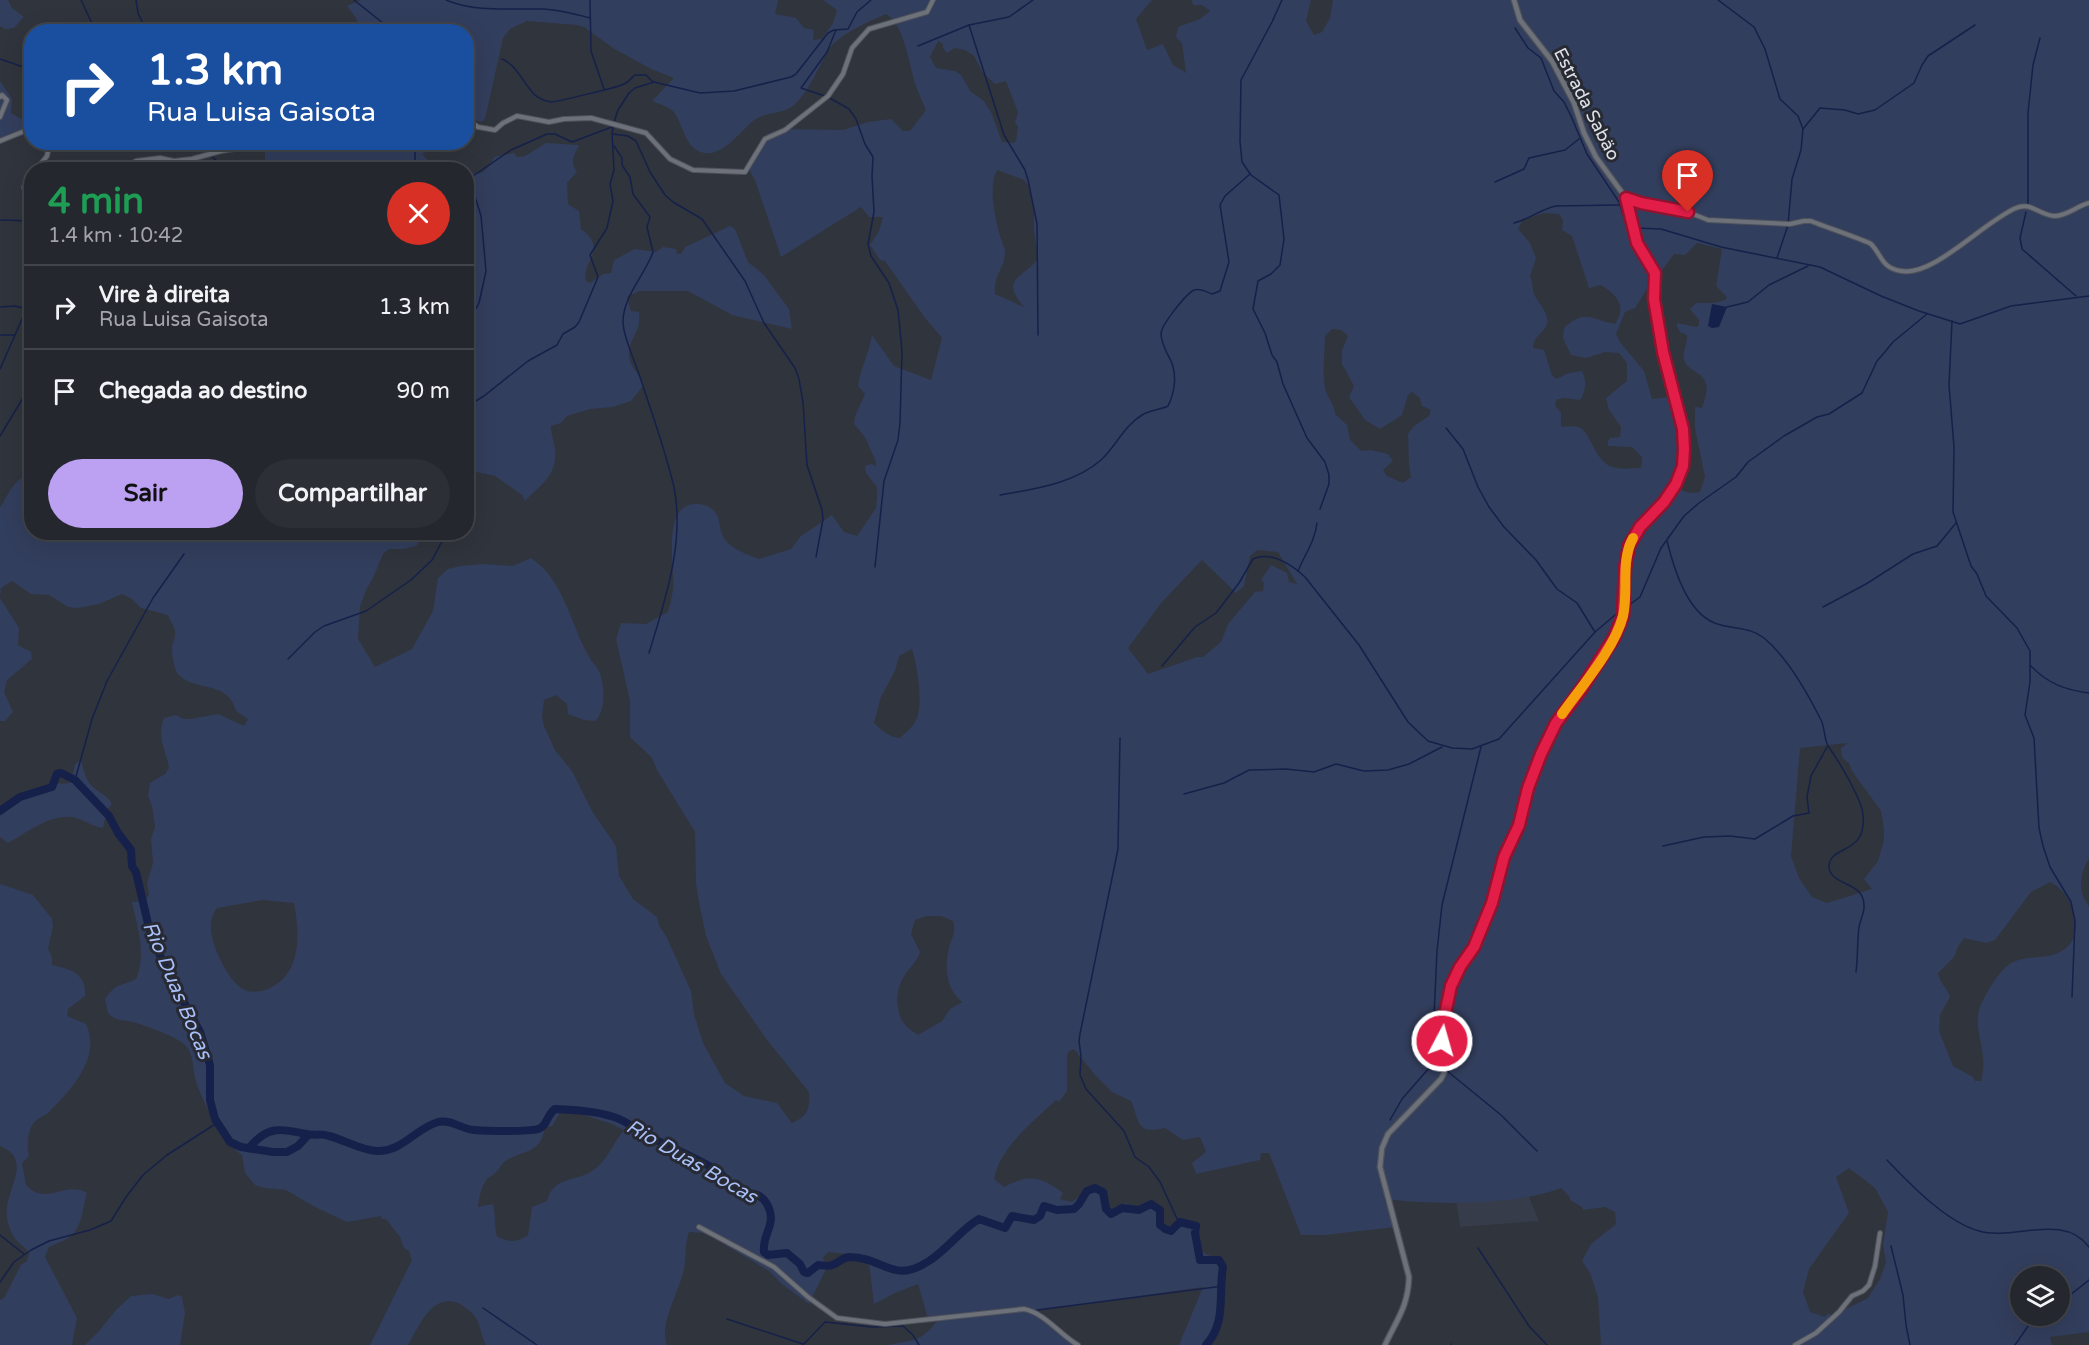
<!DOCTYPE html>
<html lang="pt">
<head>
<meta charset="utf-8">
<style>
  body { margin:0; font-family:"Varela Round",sans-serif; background:#2c2f35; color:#f1f3f6; height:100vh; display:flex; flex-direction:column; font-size:22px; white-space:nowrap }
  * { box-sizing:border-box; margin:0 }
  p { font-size:20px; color:#a3a5aa }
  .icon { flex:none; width:33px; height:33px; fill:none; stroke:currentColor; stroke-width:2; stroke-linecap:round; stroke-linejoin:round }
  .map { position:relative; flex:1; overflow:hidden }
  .panel { position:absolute; left:24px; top:162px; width:450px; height:378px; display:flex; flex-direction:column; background:#24272d; border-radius:24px; box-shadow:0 6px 24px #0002,0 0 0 2px #414449 }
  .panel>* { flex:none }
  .banner { position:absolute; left:24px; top:24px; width:450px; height:126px; border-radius:24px; box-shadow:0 6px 24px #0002,0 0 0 2px #414449; background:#1a4fa0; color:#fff; overflow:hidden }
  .tools { position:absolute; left:2010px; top:1266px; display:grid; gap:12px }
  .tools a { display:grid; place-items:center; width:60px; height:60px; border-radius:50%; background:#24272d; box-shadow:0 6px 24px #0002,0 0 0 2px #414449; font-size:30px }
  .pin { position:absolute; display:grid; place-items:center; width:51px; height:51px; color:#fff; margin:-62px -26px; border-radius:50% 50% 50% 0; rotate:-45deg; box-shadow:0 0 6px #0007 }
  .pin .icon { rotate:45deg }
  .me { position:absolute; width:66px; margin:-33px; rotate:6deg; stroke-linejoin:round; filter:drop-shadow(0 0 4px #0008) }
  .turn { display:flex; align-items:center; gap:21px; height:126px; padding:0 24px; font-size:27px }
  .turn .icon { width:78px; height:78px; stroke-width:2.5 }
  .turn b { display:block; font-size:42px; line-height:51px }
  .round { display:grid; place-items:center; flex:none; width:63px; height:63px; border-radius:32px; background:#2c2f35 }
  .head { display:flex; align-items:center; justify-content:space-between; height:102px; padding:0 24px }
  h1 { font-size:36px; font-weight:700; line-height:45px; color:#1e9e55 }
  .cta { display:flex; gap:12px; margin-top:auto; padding:12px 24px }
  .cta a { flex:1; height:69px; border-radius:36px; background:#bca0f2; color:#111; font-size:24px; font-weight:700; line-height:69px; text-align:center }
  .cta a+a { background:#2c2f35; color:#f1f3f6 }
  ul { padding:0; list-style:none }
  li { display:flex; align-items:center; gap:18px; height:84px; padding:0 24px; border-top:2px solid #414449 }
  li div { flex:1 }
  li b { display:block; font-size:22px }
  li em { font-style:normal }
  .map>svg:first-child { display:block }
</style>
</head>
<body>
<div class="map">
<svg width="2089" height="1345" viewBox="0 0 2089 1345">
  <rect width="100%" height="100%" fill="#30343c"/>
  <polygon fill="#363c4a" points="1529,1197 1539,1221 1460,1227 1456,1200"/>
  <g fill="#323e5d" fill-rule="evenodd">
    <polygon points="0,0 8,0 12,8 24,17 14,28 5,29 0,26"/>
    <path d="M 361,0 L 778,0 L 775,14 L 796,18 L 804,28 L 814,30 L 813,40 L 822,39 L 833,23 L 837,10 L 823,0 L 1152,0 L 1136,19 L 1147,50 L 1163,44 L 1173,65 L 1186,73 L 1182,43 L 1176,37 L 1178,27 L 1200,19 L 1210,11 L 1202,5 L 1193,5 L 1192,0 L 1311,0 L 1306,21 L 1314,35 L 1322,32 L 1330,18 L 1333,0 L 2089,0 L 2089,859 C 2080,873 2077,892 2089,906 L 2089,1332 L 2050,1337 L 2052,1345 L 1601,1345 L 1598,1297 L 1590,1273 L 1582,1261 L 1591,1244 L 1616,1224 L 1615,1212 L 1605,1207 L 1583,1210 L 1582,1207 L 1570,1200 L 1570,1197 L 1561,1188 C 1514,1206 1434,1205 1384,1199 L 1395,1227 L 1325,1235 L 1301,1235 L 1269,1153 L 1261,1153 L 1260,1160 L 1196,1174 L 1192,1163 L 1206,1152 L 1200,1137 L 1183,1140 L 1165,1128 C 1135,1135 1140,1121 1131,1101 L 1112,1092 L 1095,1075 L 1074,1049 L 1068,1052 L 1067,1057 L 1067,1091 L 1059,1102 L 1056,1100 C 1033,1122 1000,1147 994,1179 L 1004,1187 C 1028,1174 1041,1176 1063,1193 L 1060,1199 L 1072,1202 L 1090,1188 L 1097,1187 L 1106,1193 L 1109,1210 L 1126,1203 L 1136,1209 L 1155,1202 L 1161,1210 L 1165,1228 L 1183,1220 L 1196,1224 C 1194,1247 1199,1254 1222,1259 L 1224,1263 L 1220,1268 L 1216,1324 L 1212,1343 L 1210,1345 L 1179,1345 L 1203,1287 L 1034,1311 L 1081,1345 L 888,1345 C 914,1339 919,1344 937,1321 L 938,1318 L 928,1319 L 918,1284 L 895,1293 L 874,1304 L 869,1263 L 864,1263 L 865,1256 L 829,1252 L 823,1257 L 826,1269 L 809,1304 L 783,1285 L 769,1271 L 712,1237 L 704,1233 L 689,1232 C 684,1246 687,1260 683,1273 C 678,1294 659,1324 667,1345 L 486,1345 C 481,1337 481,1327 476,1318 C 472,1312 464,1306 458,1303 C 431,1293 419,1327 408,1345 L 370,1345 L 412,1260 L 409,1251 L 404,1248 L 400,1237 L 386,1219 L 382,1219 L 381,1216 L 347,1222 L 315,1207 L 286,1190 L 264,1188 L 255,1185 L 245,1173 L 242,1155 C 225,1144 200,1098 195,1078 C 193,1068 193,1055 187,1047 C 179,1037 146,1026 133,1022 C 123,1020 115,1021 108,1013 L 105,999 C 117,982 120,987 136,979 C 147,954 137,926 132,902 L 145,901 L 149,894 L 147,883 L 153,863 L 151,839 L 155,827 L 152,806 L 148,796 L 150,783 L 165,774 L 169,768 C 166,749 156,738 164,718 L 176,715 L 183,719 L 190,719 L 218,714 L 244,726 L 248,719 L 236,711 C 228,679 194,693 177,673 C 174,668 171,651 172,646 C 173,641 176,638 175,632 C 175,627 170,621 168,615 L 141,608 L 132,599 L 122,594 L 99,604 L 78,608 L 68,607 L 49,595 L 31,594 L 12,581 L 1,588 L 0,598 L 19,628 L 18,645 L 31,652 L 32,659 L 7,680 L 4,692 L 13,712 L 5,721 L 0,721 L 0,508 C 8,494 14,479 31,473 L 32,532 L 427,533 L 416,546 L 404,549 L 389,549 L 383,554 L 373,578 L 366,590 L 360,607 L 358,639 L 375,667 L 412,649 L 433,611 L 438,578 L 448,569 L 461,566 L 483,564 L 513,566 L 531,558 C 563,579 570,621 587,653 C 591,662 599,667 601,677 C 605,690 605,712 595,721 L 584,720 L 568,714 L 567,704 L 556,695 L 544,700 L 542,717 L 544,726 L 555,750 L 572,771 L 592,811 L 616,846 L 619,876 L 633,899 L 657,917 L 659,925 L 667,938 L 691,991 L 694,1014 L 703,1043 L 725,1083 L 744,1096 L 777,1103 L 792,1123 C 808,1116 810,1109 809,1092 L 767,1040 L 721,974 L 706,936 L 699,902 L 696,884 L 695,832 L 657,770 L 652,758 L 630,737 L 630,701 L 616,639 L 621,623 L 646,624 L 668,612 C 670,605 672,597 673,589 C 675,569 661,505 695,504 C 701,504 707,505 712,509 C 721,516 718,524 722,534 C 727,548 746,554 759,559 L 791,549 L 801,536 L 832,515 L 844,532 L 857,536 L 876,508 L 877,497 L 877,487 L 866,473 L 865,466 L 871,464 L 876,466 L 876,462 L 865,437 L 854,424 L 855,416 L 865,394 L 858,386 C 861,367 869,353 872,335 L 894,366 L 931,380 L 942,338 L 925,318 L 885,261 L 880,260 L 870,245 L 879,231 L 883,217 L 869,217 L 861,207 L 781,257 L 755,180 L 748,168 L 760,142 L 767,134 L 781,129 L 843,130 L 868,122 L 891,119 L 903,131 L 910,131 L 926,110 C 922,101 918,92 915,83 C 909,64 904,24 886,14 C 867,23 847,30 831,46 C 827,50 825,57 822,62 C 815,75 808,90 798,101 C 786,116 767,110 753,121 C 741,131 723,156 705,153 C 684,150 684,124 673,111 C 667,106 659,104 652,101 L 674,78 L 651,69 L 613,48 L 584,27 L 577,25 L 527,21 L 510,29 L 503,38 L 485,119 L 481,122 L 467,117 L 466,32 L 355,31 L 359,29 L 356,18 L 347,6 ZM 938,41 L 943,44 L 943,48 L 947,53 L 955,48 L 965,50 L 974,56 L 983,73 L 995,84 L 1006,81 L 1018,112 L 1015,123 L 1018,126 L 1016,141 L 1014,143 L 1002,142 L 991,112 L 983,100 L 971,92 L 961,75 L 955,71 L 936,68 L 930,57 ZM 997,170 L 1024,180 L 1028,185 L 1034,208 L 1034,230 L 1038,259 C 1023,278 999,278 1024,307 L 995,294 C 993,276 1004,269 1005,254 C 1006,248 1001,241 1000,236 C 995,217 988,188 997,170 ZM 1543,213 L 1559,214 L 1563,220 L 1562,230 L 1572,236 L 1589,288 L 1601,285 C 1617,295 1627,306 1615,324 C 1592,320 1585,308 1564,328 L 1563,338 L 1571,355 L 1586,358 L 1605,352 L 1619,353 L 1627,363 L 1627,381 L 1606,398 L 1609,410 L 1621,427 L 1620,437 L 1610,438 L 1608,441 L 1608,446 L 1632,447 L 1642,457 L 1641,468 C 1632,468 1621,470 1613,467 C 1595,463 1591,432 1580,428 C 1575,425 1567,427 1561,427 L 1561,413 L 1555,405 L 1556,400 L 1563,398 L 1580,400 C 1586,391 1587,381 1582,371 L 1569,373 L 1556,379 L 1552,375 L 1544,350 L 1533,348 C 1534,334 1544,334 1547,324 C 1550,314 1538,303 1534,294 C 1532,288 1533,282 1530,276 L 1536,258 L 1530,243 L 1518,229 L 1523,220 ZM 1697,243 L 1722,249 L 1716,286 L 1727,297 L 1725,300 L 1714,303 L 1696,303 L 1690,309 L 1699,320 L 1699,325 L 1696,327 L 1677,323 L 1677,326 L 1680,332 L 1687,335 C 1688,344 1682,351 1684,359 C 1686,371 1704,372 1706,384 C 1708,391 1704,401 1702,408 L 1695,407 L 1695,428 L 1705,477 L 1700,492 C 1689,494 1683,492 1674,486 L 1683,457 L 1681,434 L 1671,397 L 1652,399 L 1644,371 L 1620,342 L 1616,334 L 1625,312 L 1635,308 L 1647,289 L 1655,289 L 1654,281 L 1674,254 L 1685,255 ZM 1332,329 L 1341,330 L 1348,336 L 1342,350 L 1342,364 L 1354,386 L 1349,397 L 1365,420 L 1380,429 L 1402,415 L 1408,395 L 1412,392 L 1420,398 L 1422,406 L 1431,410 L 1429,416 L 1414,426 L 1408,434 C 1409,449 1408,463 1411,477 L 1403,483 L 1387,476 L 1383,470 L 1393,461 L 1388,454 L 1371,450 L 1361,451 L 1350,440 L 1347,425 L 1335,414 C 1335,404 1327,398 1325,388 C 1322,371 1325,353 1325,336 ZM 1257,550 L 1278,552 L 1297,584 L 1289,582 L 1287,573 L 1271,565 L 1261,580 L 1264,582 L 1263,591 L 1255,592 L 1228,624 L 1221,642 L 1203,657 L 1197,657 L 1148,674 L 1128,648 L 1162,602 L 1202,560 L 1236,593 L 1244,586 L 1250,556 ZM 912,649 C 917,665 924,705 916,720 C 913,727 905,733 900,738 C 888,737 882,730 874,723 L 881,697 L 895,671 L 899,656 ZM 1848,743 L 1841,748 C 1841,756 1842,759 1849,763 L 1852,771 L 1881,811 L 1884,829 L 1884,840 L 1878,861 L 1864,879 L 1872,889 L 1827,903 L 1812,897 L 1799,878 L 1791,856 L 1800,748 ZM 2050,882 C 2070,891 2087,929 2067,947 C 2050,963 2025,952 2007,966 C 1997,974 1987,992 1981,1004 C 1973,1021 1982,1041 1983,1058 C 1984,1066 1983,1074 1981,1081 L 1975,1081 L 1973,1077 L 1953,1066 L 1939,1031 L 1940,1015 L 1950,997 C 1947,987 1940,984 1938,973 L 1954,957 L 1958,947 L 1964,938 L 1986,943 L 1995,940 L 2031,892 ZM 263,900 L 294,903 C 300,935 302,977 265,990 C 259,992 249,993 243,989 C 229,982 211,945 211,929 C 210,922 213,913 217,908 ZM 927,916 L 941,916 L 953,921 C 956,929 953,936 950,944 C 944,965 945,988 962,1002 L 950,1009 L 942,1021 L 918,1035 C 913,1031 907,1028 903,1022 C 896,1011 895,992 902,980 C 907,969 916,964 920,952 L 911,934 L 915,920 ZM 563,1108 L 612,1124 L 624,1130 C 614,1141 608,1159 596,1168 C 577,1184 554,1174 547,1201 L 532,1207 L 528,1235 C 516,1243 510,1242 497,1237 C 494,1226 496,1215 493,1204 L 478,1207 C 479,1198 481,1187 487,1179 C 490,1176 495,1174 498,1170 C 501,1166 503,1162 507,1160 C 526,1149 540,1154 545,1128 L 552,1126 ZM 1849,1168 L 1875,1188 L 1888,1212 L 1883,1245 L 1886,1262 L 1880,1279 L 1868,1298 L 1832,1316 L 1828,1313 L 1825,1317 L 1810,1312 L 1803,1292 L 1809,1269 L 1849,1213 L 1836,1177 ZM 2020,1276 L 2060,1276 L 2060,1316 L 2020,1316 Z"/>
    <polygon points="0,81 12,99 11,113 32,125 0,138"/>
    <polygon points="276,142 441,143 422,154 429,161 453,165 458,169 269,169 265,166 265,147"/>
    <path d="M 546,143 L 579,145 L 573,158 L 573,165 L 577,172 L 567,183 L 568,204 L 579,211 L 581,229 C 609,249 581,262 586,281 L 590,283 L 603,274 L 611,273 L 614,260 L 635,249 L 656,252 L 663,247 L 676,249 L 677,254 L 681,254 L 685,247 L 730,226 L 735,229 L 748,262 L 764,275 L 789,309 L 792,329 L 732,315 L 688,291 L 639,291 L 627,297 L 631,311 L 639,312 C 639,317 640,323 638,327 C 635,337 628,344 629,355 C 629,367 641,374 643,386 L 631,401 L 612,407 L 590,409 L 567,416 L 561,423 L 551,426 C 551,434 554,441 555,449 C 558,475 541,485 525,501 L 522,495 L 495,476 L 467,470 L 467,174 L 482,173 L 491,164 L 494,157 L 514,153 L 517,157 L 525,156 Z"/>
    <path d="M 81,760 C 83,768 85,777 90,784 C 97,792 108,795 112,804 L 107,810 L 103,828 C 91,826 83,819 72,817 C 50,814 26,833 8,843 L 0,837 L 0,810 C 11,800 19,802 31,795 C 36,792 41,787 47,785 C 55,781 63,786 71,782 L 75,764 Z"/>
    <path d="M 0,884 L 33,895 L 52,919 L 53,926 L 48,949 L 52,957 L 52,965 C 71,969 87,974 85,996 L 68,1009 L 67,1016 L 86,1024 C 102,1058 70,1091 48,1113 C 43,1117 37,1118 33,1124 C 27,1133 27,1146 29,1156 L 22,1163 L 26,1185 C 46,1207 65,1180 87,1193 C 82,1209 83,1229 67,1239 C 62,1242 55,1244 49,1247 L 45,1257 L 77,1318 L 72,1345 L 0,1345 L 0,1300 L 4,1298 L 21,1265 L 27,1261 L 29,1253 C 26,1248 24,1247 19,1243 C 13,1238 8,1226 7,1218 C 2,1193 36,1160 0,1146 Z"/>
    <polygon points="153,1294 169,1299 178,1295 182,1297 185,1313 180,1345 85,1345 99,1331 116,1310 131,1296"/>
  </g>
  <polygon fill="#15214a" points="1712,304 1727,307 1719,327 1712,328 1708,326"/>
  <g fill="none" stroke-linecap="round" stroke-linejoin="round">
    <g stroke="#15214a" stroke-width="1.5">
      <polyline points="81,0 96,32"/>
      <polyline points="136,0 138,13 147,32"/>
      <polyline points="354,0 394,32"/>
      <path d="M 446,0 C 477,13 512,8 544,9 C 559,10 575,14 590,18"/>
      <polyline points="590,0 591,51 604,89"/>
      <polyline points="1282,0 1272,22 1241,80 1240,141 1242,162 1251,175 1279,195 1284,239 1280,265 1271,274 1258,281 1253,309 1265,333 1272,355 1277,362 1283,384 1307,438 1325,462 1329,475 1329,484 1320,509"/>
      <polyline points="1718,0 1754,27 1765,49 1780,99 1798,116 1803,129 1801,150 1792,179 1788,225 1777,258"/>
      <polyline points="969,25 1004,135 1025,170 1028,180 1037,224 1038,335"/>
      <polyline points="1515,28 1528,48 1541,58 1554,91 1564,102 1571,116 1587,154 1619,202 1628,229 1631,228"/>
      <polyline points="836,30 827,52 801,88 828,97 849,109 856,119 865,144 873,157 872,176 874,212 868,244 871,256 889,283 898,310 902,351 900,423 898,440 884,481 875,567"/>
      <polyline points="918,46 969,25 1009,17 1033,0"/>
      <polyline points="0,59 32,70"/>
      <path d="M 502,59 C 517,65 523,83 534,94 C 538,98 545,101 551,102 C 556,102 619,87 624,84 C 629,82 631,78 635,75 L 646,75 L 653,82"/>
      <polyline points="1803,129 1820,108 1845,110 1858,114 1875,110 1914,83 1922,65 1928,56 1975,25"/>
      <polyline points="613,134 628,136 636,141 650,172 665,195 673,202 702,219 745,281 764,323 795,368 799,379 803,402 807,465 822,510 823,519 816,557"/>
      <polyline points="203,142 208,152"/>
      <polyline points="415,142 415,170"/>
      <path d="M 614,146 L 622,158 L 622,165 L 630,177 L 633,194 L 650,217 L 647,227 L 653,252 C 645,275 623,296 623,322 C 623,332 628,343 631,353 C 639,372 645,393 652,413 C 660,437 668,462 674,487 C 685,542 665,601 649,653"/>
      <polyline points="211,156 228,170"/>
      <polyline points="311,170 319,167 329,170"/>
      <polyline points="466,177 473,176 511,150 547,134 555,134 572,142 612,127"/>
      <polyline points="1495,182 1524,169 1529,158 1565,150 1579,139"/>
      <polyline points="2028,204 2028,113 2033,65 2040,38"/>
      <polyline points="2026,212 2020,238 2022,249 2076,296"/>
      <polyline points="0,220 32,221"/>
      <path d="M 1514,223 C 1530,219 1541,209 1556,206 L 1619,205"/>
      <polyline points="1636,228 1661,229 1721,247 1820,267 1881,296 1919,311 1960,324 2011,306 2089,296"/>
      <polyline points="0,307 15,306 32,310"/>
      <polyline points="1727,307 1748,302 1769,285 1808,266"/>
      <polyline points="1952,321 1949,385 1954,447 1953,512 1971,566 1977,574 1986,596 2017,628 2030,651 2030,682 2025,715 2034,738 2039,828 2043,846 2050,867 2071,902 2075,921 2072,997"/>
      <polyline points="466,327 479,303 486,271 481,216 469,177"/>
      <polyline points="0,335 14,335"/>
      <polyline points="0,369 26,310"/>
      <polyline points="466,407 484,396 528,361 557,345 563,334 575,327 579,322 598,277 590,255 607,228 613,201 610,184 614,170 612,133 614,122 618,110 629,93 635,88 654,82 700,93 734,91 791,77 796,74 828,33 834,30 848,29 857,12 871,0"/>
      <polyline points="1446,428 1463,449 1478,487 1489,507 1504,527 1536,560 1557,589 1577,603 1595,632"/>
      <polyline points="0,436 32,383"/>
      <path d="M 1000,495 C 1033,489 1074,484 1101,460 C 1116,446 1124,426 1142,415 C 1150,410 1160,410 1168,406 C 1175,392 1177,375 1171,361 C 1167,353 1161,343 1161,334 C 1161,325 1186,294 1194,290 C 1200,288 1207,292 1212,294 L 1220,291 L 1229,262 L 1220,205 L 1225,196 L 1250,174"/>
      <path d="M 1667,541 C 1674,569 1688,618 1721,625 C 1736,629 1752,628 1764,638 C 1787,657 1808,694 1821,720 C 1825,728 1824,739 1828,746 C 1838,760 1862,799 1863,815 C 1867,856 1829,844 1829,867 C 1830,883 1856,883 1862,896 C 1863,898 1864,902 1864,905 C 1865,912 1860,920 1859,927 C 1857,942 1858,957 1856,972"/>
      <path d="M 1298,571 C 1305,554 1315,541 1317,523"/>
      <polyline points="1823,607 1866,584 1913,554 1937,546 1956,523"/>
      <polyline points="1625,608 1640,597 1661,548 1684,516 1699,503 1736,477 1748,462 1784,436 1817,417 1829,414 1862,393 1877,361 1884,353 1893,342 1927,314"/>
      <polyline points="288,659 315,632 324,626 366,611 411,580 432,560 447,532"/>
      <path d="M 1162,666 L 1195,627 L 1216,613 L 1239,583 L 1253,559 C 1272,551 1292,565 1305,577 L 1359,645 L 1408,722 L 1428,741 L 1452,748 L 1472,749 L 1499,739 L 1595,632 L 1621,610"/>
      <path d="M 2031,666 C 2048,684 2066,690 2089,693"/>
      <polyline points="1120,738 1118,849 1080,1034 1079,1041 1081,1056 1080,1075 1086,1089 1124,1131 1135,1157 1149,1167 1160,1182 1179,1223"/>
      <polyline points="75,780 92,719 107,681 153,598 184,554"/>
      <polyline points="1184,794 1224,783 1249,770 1286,769 1314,772 1336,764 1364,771 1388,770 1409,764 1442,747"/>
      <polyline points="1663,846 1704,837 1730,836 1755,839 1793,816 1809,813 1807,797 1811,776 1827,747"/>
      <polyline points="1446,1070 1501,1115 1537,1151"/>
      <polyline points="1390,1120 1402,1099 1430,1067 1432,1060 1437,951 1442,905 1481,747"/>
      <path d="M 1887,1160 C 1910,1184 1946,1222 1979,1231 C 2014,1241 2063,1212 2089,1247"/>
      <polyline points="0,1235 24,1254"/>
      <polyline points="1891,1246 1903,1295 1906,1325 1910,1345"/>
      <polyline points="1478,1248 1529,1326 1547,1345"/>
      <polyline points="0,1282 14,1262 31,1250 49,1241 90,1230 111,1221 126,1197 143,1175 167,1155 217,1123"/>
      <polyline points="2060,1303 2089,1280"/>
      <polyline points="483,1308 537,1345"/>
      <polyline points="1037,1310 1223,1286"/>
      <polyline points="727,1319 803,1344"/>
      <polyline points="803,1345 825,1322 872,1327 903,1326 913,1335 919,1345"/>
      <polyline points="1451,1345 1451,1344"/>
      <polyline points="2015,1345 2035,1316"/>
    </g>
    <g stroke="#15214a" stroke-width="8">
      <polyline points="0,811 20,797 52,787 57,774 61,773 75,780 109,816 118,833 131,850 132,866 136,872 149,928 163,963 200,1032 210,1065 210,1100 215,1119 230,1142 241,1147 273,1152 287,1152 298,1146 308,1135"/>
      <path d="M 249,1148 C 267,1126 280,1128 306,1134 C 314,1136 321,1133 329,1136 C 345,1140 360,1150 377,1151 C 402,1152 416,1128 438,1122 C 451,1119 461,1129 474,1130 C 486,1131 528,1132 538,1129 C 547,1127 547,1114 555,1109 C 575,1110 595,1111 614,1117 C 627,1121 638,1131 650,1137 C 672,1148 695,1157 716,1170 C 724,1175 730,1185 736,1189 C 747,1195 759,1190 767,1204 C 778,1225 762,1232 764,1252 L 768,1255 L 787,1253 L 800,1264 L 804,1272 L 808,1273 L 818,1265 C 822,1265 828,1267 832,1265 C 839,1263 841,1258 849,1257 C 885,1257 892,1285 929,1261 C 948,1249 960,1230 979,1219 L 1005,1228 L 1012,1216 L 1034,1220 L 1040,1216 L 1044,1206 L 1057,1210 L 1074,1209 L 1079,1204 L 1087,1191 L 1095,1188 L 1103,1192 L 1106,1209 L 1111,1214 L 1122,1208 L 1139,1210 L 1151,1204 L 1160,1210 L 1160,1225 L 1165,1229 L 1171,1231 L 1180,1222 L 1196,1226 L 1195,1233 L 1200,1260 L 1219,1260 L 1223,1267 C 1218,1294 1227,1322 1206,1345"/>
    </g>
    <g stroke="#50525a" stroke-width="6">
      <g id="minor">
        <polyline points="0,97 2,95 7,100 0,117"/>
        <polyline points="466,119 478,127 495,130 503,123 517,116 549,122 564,119 591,118 646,133 670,159 693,170 745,172 765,139 785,130 828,96 843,74 852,48 869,29 927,12 933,0"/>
        <polyline points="0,141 32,128"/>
        <polyline points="36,170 47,156 50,142"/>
        <polyline points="120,170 136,161 160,158 174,161 192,159 221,151 282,142"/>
        <polyline points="32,175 24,187 26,194 32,198"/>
        <path d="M 1626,198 L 1641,203 L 1688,212 L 1708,220 L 1790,224 L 1804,221 L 1811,221 C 1820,225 1867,241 1871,244 C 1882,255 1881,268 1901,271 C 1934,277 1983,222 2016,208 C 2031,201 2040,216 2055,216 C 2067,216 2077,206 2089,203"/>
        <path d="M 699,1227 L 774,1267 L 808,1297 L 837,1318 L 885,1324 L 1024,1309 C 1045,1313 1060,1335 1078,1345"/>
        <polyline points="1795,1345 1816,1333 1839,1312 1852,1296 1863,1291 1869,1285 1875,1266 1880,1233"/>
      </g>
    </g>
    <g stroke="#50525a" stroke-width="7">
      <path id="tertiary" d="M 1385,1345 C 1397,1319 1408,1307 1409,1277 L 1380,1167 L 1382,1148 L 1388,1134 L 1441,1079 L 1444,1073 L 1442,1041 L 1445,1014 L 1451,986 L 1460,967 L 1474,947 L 1492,903 L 1504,857 L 1519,825 L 1528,788 L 1550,734 L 1614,638 L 1623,616 L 1625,568 L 1629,546 L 1640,527 L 1663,502 L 1676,485 L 1683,466 L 1684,449 L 1683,429 L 1663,352 L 1654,299 L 1655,273 L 1637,243 L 1626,198 L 1596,157 L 1584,133 L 1574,103 L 1552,61 L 1520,20 L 1514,0"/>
    </g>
    <use href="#minor" stroke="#6d717a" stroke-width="4"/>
    <use href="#tertiary" stroke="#6d717a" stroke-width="4.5"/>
  </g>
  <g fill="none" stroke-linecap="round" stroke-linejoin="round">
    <g stroke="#92132f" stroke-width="15">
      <polyline id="route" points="1442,1041 1445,1014 1451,986 1460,967 1474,947 1492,903 1504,857 1519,825 1528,788 1541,754 1556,723 1582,688 1614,638 1623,616 1625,568 1629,546 1640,527 1664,502 1676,484 1683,466 1684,449 1683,429 1663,352 1654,299 1655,273 1637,243 1626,198 1641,203 1688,212"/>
    </g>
    <use href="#route" stroke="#e11d48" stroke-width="10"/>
    <path stroke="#f59e0b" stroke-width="10" d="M 1562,714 C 1581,687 1615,648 1623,616 C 1629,590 1620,562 1633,538"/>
  </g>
  <g text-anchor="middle" stroke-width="6" stroke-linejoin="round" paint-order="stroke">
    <g font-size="18" fill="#dfe1e7" stroke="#272a32">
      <text transform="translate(1587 104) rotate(63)" y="6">Estrada Sabäo</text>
    </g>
    <g font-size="20" font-style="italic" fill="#a9bff9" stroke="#272a32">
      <text transform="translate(178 990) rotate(67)" y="7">Rio Duas Bocas</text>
      <text transform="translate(692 1161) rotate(30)" y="7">Rio Duas Bocas</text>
    </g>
  </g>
</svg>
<div class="tools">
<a><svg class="icon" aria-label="layers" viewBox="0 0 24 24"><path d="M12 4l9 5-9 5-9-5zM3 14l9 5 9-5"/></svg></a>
</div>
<div class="pin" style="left:1688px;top:212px;background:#d93025"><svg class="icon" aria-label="arrive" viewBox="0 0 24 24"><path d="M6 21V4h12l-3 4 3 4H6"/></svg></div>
<svg class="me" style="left:1442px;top:1041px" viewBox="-20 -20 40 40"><circle r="17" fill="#e11d48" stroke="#fff" stroke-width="3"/><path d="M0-11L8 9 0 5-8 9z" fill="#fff"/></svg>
<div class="banner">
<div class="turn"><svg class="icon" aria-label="right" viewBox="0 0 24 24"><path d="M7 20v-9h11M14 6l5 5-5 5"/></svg><div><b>1.3 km</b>Rua Luisa Gaisota</div></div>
</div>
<section class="panel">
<div class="head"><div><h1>4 min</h1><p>1.4 km · 10:42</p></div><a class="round" style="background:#d93025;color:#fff"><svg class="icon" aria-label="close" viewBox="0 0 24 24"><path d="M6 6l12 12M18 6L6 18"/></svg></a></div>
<ul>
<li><svg class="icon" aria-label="right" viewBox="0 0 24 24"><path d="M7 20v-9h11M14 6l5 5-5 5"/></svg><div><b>Vire à direita</b><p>Rua Luisa Gaisota</p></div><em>1.3 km</em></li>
<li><svg class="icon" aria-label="arrive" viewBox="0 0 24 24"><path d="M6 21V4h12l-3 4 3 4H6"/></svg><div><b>Chegada ao destino</b></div><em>90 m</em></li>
</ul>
<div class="cta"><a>Sair</a><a>Compartilhar</a></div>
</section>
</div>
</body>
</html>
